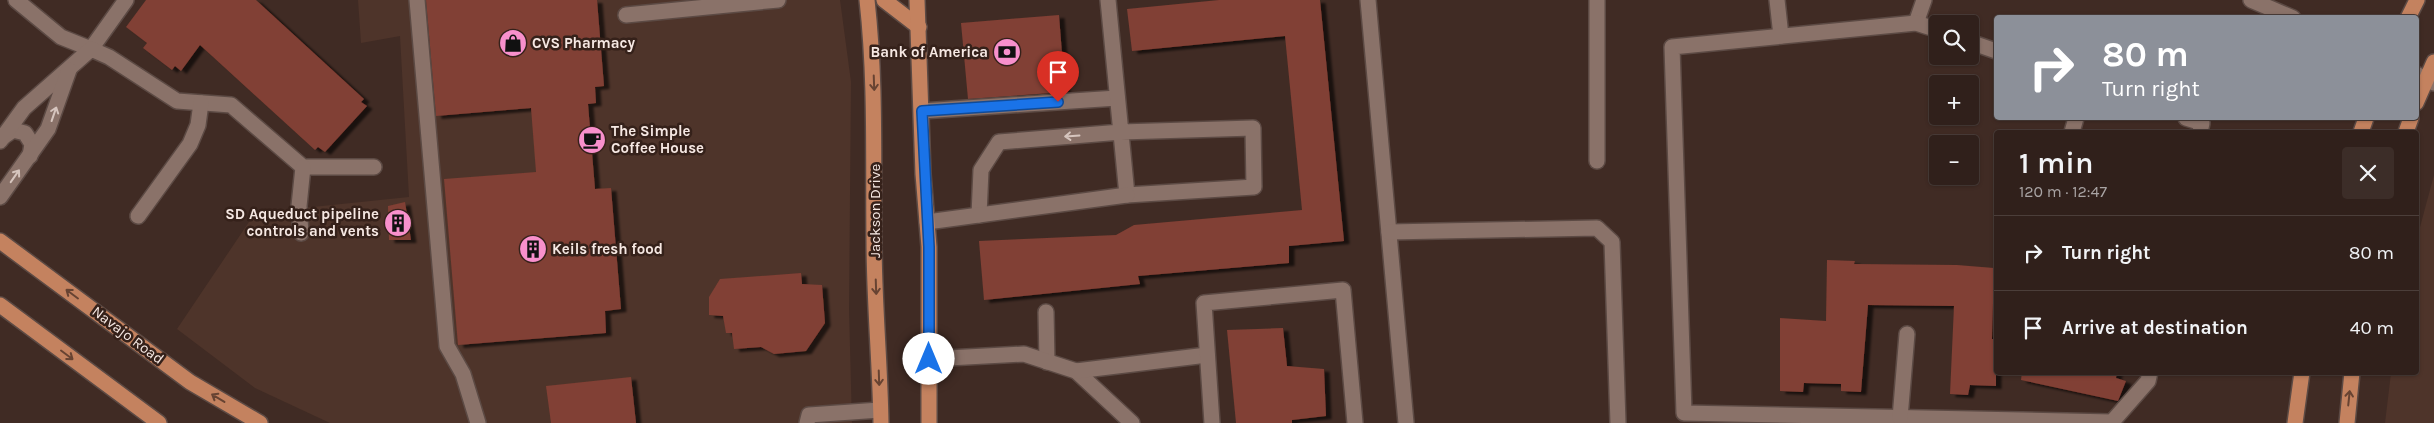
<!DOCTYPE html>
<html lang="en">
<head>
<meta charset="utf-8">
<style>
  body { margin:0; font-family:Karla,sans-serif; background:#3c2d28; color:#f1f3f6; height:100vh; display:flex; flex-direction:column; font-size:19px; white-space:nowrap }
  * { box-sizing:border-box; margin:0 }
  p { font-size:16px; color:#a8a3a3 }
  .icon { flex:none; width:28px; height:28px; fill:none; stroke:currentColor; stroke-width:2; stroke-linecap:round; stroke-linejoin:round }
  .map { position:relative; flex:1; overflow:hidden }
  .panel { position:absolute; left:1994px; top:130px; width:425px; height:245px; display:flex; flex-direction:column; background:#30201b; border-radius:5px; box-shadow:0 1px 4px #0004,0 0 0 1px #4b3e3a }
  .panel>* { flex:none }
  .banner { position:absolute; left:1994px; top:15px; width:425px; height:105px; border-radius:5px; box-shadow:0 1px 4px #0004,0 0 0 1px #4b3e3a; background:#8c9099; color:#fff; overflow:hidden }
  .fabs { position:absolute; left:1929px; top:15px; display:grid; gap:10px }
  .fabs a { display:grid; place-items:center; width:50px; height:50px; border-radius:5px; background:#30201b; box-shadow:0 1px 4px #0004,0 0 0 1px #4b3e3a; font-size:25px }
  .pin { position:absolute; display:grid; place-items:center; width:42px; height:42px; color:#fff; margin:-51px -21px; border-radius:50% 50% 50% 0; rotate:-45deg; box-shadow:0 0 5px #0007 }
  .pin .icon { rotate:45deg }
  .me { position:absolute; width:55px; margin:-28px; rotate:0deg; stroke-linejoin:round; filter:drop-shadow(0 0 4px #0008) }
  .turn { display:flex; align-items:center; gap:18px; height:105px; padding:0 25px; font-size:22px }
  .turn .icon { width:65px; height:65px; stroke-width:2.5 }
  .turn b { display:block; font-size:35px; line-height:42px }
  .round { display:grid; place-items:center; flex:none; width:52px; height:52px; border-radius:5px; background:#3c2d28 }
  .headline { display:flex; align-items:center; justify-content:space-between; height:85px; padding:0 25px }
  h1 { font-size:30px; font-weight:600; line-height:38px }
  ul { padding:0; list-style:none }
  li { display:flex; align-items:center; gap:15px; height:75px; padding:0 25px; border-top:1px solid #4b3e3a }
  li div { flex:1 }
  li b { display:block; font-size:19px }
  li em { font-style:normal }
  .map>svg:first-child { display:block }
</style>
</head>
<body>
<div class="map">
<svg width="2434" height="423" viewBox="0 0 2434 423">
  <defs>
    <filter id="shadow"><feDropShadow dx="5.5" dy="3" stdDeviation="1" flood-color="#0009"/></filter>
  </defs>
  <rect width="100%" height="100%" fill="#402b24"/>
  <g fill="#4e342a">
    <polygon points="358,0 840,0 851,82 849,309 852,423 330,423 255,388 177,329 255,213 409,197 400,36 361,43"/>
    <polygon points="2434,175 2434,423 2385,423 2391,373 2416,372 2416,242"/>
  </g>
  <g fill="#813f34" filter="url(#shadow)">
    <polygon points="146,0 256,0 364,99 361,102 367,106 325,152 318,147 315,150 200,45 181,71 175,66 172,70 143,48 147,43 126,27"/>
    <polygon points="426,0 597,0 604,86 595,87 596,103 588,104 595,189 611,188 621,309 605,311 606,333 458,345 444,179 536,172 531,108 436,116"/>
    <polygon points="1219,0 1320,0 1344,241 1289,246 1289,263 1138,276 1140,284 984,300 979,241 1116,235 1134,225 1302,210 1285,36 1132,51 1127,9"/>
    <polygon points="1059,15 1065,92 968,99 961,23"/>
    <polygon points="405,202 411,240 389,240 388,206"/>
    <polygon points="1827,260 1855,261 1854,264 1957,265 1994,268 1992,339 1996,339 1996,386 1970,385 1968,395 1950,394 1954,306 1868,305 1861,392 1841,391 1841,384 1804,383 1803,392 1780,391 1780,318 1826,321"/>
    <polygon points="801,273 802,284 822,285 825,323 806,351 774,354 761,347 734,349 732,333 726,333 723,316 709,315 709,297 720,279"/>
    <polygon points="1283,328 1287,366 1324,369 1326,416 1292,420 1292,423 1236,423 1227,330"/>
    <polygon points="2022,372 2117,372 2116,378 2126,381 2118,401 2021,380"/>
    <polygon points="631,377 636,423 551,423 546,386"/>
  </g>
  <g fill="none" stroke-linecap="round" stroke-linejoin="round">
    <g stroke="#5c4a44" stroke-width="18">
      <g id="minor">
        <polyline points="16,0 61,37 91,49 126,0"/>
        <polyline points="417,0 447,346 463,374 478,423"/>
        <polyline points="1368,0 1406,423"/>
        <polyline points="1777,0 1781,36"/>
        <polyline points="2251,0 2293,18"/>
        <polyline points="626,15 778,0"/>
        <polyline points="1916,23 1924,0"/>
        <polyline points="1938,30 1916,23 1672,47 1684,413 2112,422 2148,381 2150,372"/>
        <polyline points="1970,42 1996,51"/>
        <polyline points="2416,74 2434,83"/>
        <polyline points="922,111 1117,98"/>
        <polyline points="2186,118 2202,123 2200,132"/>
        <polyline points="2072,132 2076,118"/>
        <polyline points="3,137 13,130 25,133 32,144 30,156"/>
        <polyline points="0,141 24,108 91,49 109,57 177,101 231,105 303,167 374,167"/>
        <polyline points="1597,161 1597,0"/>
        <polyline points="0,197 48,129 69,70"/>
        <polyline points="979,215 981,170 999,142 1121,132 1253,128 1254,187 1127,195 1108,0"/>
        <polyline points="138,216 190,144 198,125 201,103"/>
        <polyline points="927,222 1127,195"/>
        <polyline points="1389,232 1597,228 1612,242 1618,423"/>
        <polyline points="301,233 299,206 303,167"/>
        <polyline points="1046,312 1047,362"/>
        <polyline points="929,359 1024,354 1076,371 1132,423"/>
        <polyline points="1076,371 1207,355"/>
        <polyline points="1900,418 1907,334"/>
        <polyline points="807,423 809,415 880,410"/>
        <polyline points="1212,423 1204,303 1343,290 1355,423"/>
      </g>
    </g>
    <g stroke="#5c4a44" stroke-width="18">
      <g id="major">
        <path d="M 867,0 C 876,82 873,158 874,240 C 874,301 880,362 881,423"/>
        <polyline points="884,0 919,27"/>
        <polyline points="917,0 923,174 929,247 929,423"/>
        <polyline points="2408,18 2417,0"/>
        <polyline points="2416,103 2434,62"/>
        <polyline points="2361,132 2366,118"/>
        <polyline points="2406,132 2411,118"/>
        <polyline points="0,241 190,382 260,423"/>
        <polyline points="0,305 159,423"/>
        <polyline points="2295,423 2302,372"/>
        <polyline points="2347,423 2352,372"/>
      </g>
    </g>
    <use href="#minor" stroke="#8a7269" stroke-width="15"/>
    <use href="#major" stroke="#c4825f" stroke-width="15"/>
  </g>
  <defs><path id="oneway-shaft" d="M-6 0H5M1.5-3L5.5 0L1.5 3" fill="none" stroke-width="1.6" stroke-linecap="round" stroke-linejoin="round" transform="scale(1.25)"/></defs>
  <g stroke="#674332">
    <use href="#oneway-shaft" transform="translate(874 83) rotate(88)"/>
    <use href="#oneway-shaft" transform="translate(876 287) rotate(88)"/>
    <use href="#oneway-shaft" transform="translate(72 294) rotate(-143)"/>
    <use href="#oneway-shaft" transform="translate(67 355) rotate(37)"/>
    <use href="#oneway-shaft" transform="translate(879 378) rotate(88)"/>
    <use href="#oneway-shaft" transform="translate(218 398) rotate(-149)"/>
    <use href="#oneway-shaft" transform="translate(2349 398) rotate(-84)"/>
  </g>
  <g stroke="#d6c5be">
    <use href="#oneway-shaft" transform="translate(54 114) rotate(-71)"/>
    <use href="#oneway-shaft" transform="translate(1072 136) rotate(176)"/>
    <use href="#oneway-shaft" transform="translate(15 176) rotate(-55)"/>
  </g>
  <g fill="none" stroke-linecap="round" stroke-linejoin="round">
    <g stroke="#114b97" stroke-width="12">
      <polyline id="route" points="929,359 929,247 922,111 1058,102"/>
    </g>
    <use href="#route" stroke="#1a73e8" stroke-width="9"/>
  </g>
  <defs>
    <g id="shop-disc" transform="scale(1.4375)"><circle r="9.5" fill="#f890cc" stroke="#35211a"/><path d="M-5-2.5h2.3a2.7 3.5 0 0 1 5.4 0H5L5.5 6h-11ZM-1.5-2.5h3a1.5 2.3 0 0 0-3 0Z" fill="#111"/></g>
    <g id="bank-disc" transform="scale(1.4375)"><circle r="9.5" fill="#f890cc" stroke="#35211a"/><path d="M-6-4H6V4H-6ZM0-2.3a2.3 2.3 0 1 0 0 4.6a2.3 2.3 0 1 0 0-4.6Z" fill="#111"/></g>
    <g id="cafe-disc" transform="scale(1.4375)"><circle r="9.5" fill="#f890cc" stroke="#35211a"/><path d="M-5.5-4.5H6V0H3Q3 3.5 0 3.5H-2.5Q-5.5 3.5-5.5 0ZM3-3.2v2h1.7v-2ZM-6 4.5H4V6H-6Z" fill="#111"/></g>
    <g id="building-disc" transform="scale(1.4375)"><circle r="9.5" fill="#f890cc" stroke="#35211a"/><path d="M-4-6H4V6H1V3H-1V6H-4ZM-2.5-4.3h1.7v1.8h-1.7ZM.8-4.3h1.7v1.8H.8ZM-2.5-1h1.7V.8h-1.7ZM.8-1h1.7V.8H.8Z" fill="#111"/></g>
  </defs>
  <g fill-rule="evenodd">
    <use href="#shop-disc" x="513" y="43"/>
    <use href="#bank-disc" x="1007" y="52"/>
    <use href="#cafe-disc" x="592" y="140"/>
    <use href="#building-disc" x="398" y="223"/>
    <use href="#building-disc" x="533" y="249"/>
  </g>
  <g text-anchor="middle" stroke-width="5" stroke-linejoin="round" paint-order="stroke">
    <g font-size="15" font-weight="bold" fill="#f6e8e3" stroke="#35211a" text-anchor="start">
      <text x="532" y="48">CVS Pharmacy</text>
      <text x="988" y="57" text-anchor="end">Bank of America</text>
      <text x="611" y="136">The Simple<tspan x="611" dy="17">Coffee House</tspan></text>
      <text x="379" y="219" text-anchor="end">SD Aqueduct pipeline<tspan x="379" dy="17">controls and vents</tspan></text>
      <text x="552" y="254">Keils fresh food</text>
    </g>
    <g font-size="15" fill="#f6e8e3" stroke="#35211a">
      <text transform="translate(875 211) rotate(-90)" y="5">Jackson Drive</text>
      <text transform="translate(128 335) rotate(37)" y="5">Navajo Road</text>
    </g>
  </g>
</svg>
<div class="fabs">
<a><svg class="icon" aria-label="search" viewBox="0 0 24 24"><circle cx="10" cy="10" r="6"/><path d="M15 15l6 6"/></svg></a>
<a>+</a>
<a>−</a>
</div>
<div class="pin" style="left:1058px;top:102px;background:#d93025"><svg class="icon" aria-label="arrive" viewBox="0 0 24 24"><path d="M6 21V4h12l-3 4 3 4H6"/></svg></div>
<svg class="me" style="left:929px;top:359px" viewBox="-20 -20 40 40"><circle r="19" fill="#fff"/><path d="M0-13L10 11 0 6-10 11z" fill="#1a73e8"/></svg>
<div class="banner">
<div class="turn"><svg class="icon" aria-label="right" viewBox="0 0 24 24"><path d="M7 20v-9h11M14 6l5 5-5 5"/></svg><div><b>80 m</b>Turn right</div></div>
</div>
<section class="panel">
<div class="headline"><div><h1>1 min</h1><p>120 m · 12:47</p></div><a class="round"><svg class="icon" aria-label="close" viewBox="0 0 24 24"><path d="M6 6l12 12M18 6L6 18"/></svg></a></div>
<ul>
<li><svg class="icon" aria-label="right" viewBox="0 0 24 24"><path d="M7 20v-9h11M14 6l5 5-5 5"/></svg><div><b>Turn right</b></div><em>80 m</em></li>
<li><svg class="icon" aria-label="arrive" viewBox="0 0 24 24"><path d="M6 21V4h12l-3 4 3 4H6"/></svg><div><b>Arrive at destination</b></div><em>40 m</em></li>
</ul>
</section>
</div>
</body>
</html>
